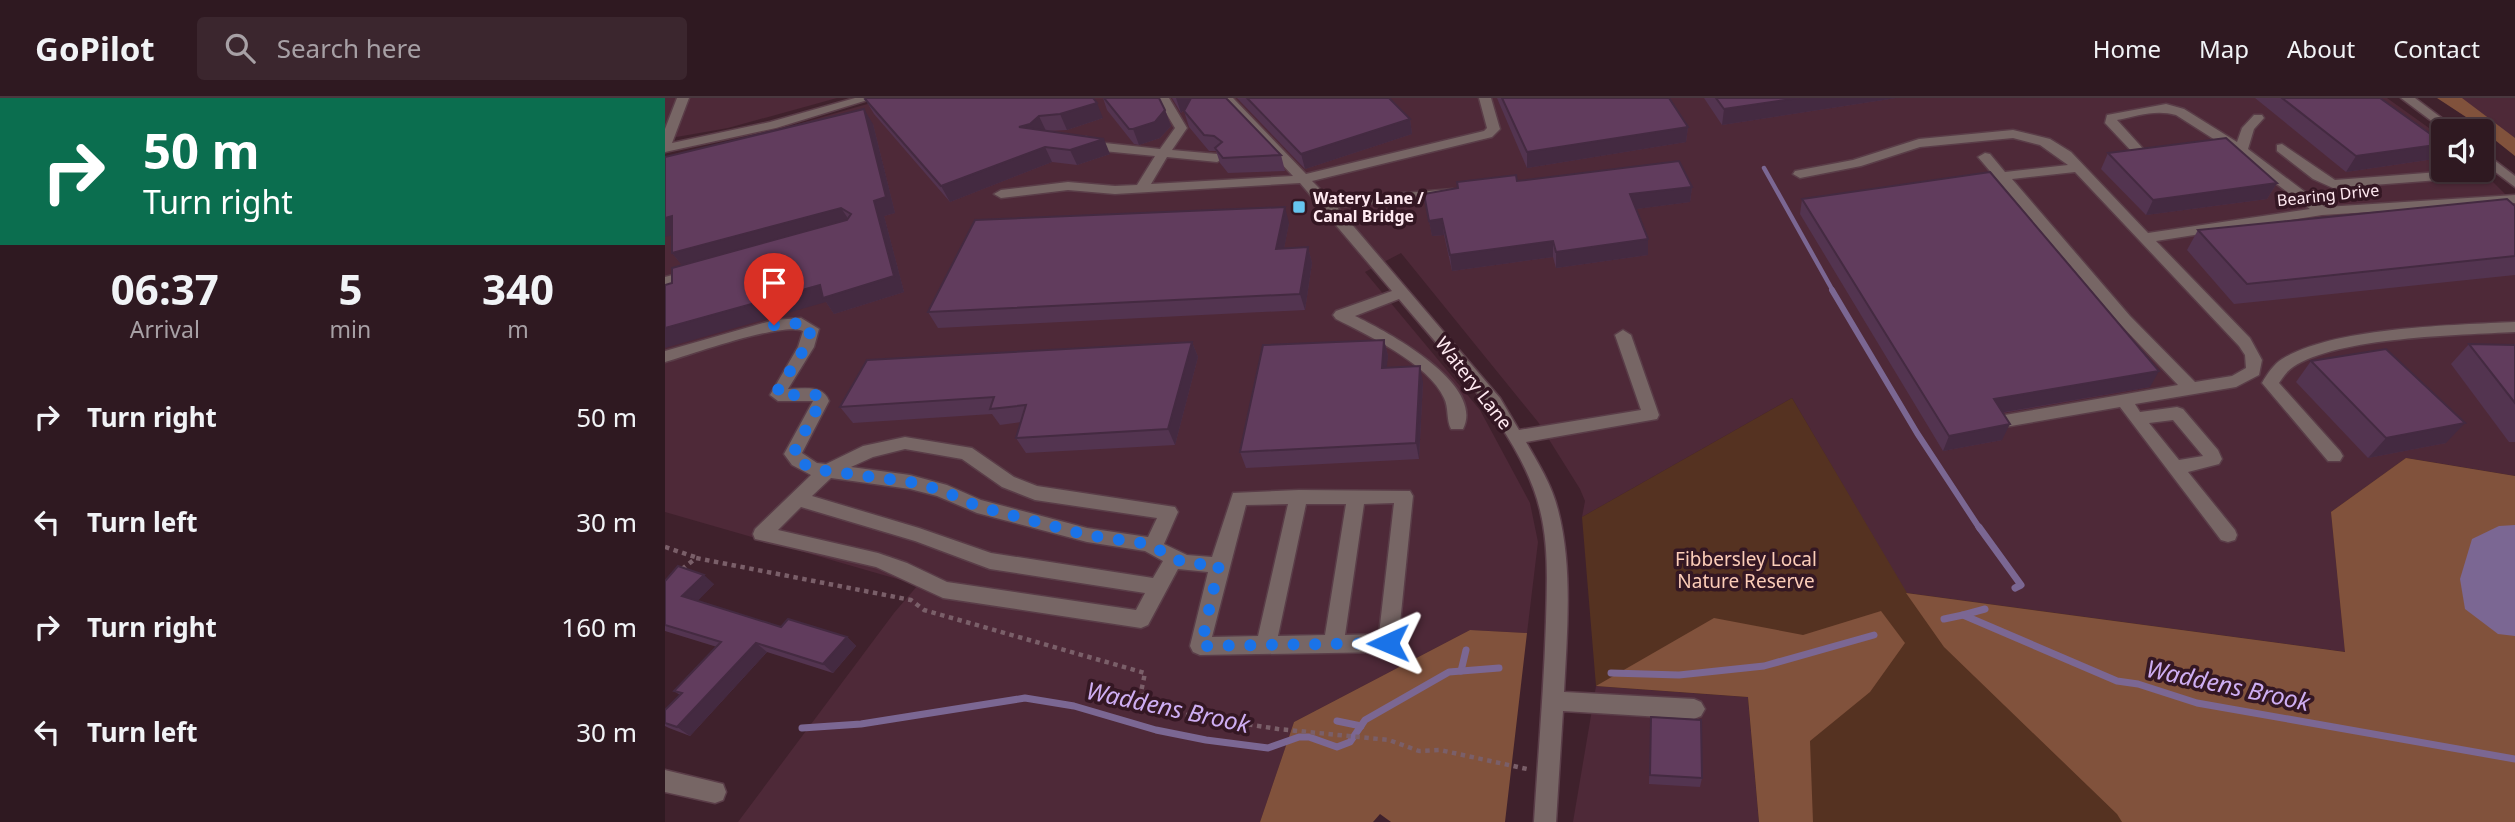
<!DOCTYPE html>
<html lang="en">
<head>
<meta charset="utf-8">
<style>
  body { margin:0; font-family:"Noto Sans",sans-serif; background:#3b262e; color:#f1f3f6; height:100vh; display:flex; flex-direction:column; font-size:26px; white-space:nowrap }
  * { box-sizing:border-box; margin:0 }
  p { font-size:23px; color:#a7a0a5 }
  .icon { flex:none; width:38px; height:38px; fill:none; stroke:currentColor; stroke-width:2; stroke-linecap:round; stroke-linejoin:round }
  .map { position:relative; flex:1; overflow:hidden }
  .drawer { display:flex; flex-direction:column; background:#2f1921; width:665px }
  .drawer>* { flex:none }
  .top-card { background:#0b6e4f; color:#fff; overflow:hidden }
  .buttons { position:absolute; left:1766px; top:21px; display:grid; gap:14px }
  .buttons a { display:grid; place-items:center; width:63px; height:63px; border-radius:7px; background:#2f1921; box-shadow:0 2px 5px #0004,0 0 0 2px #4a383f; font-size:35px }
  .pin { position:absolute; display:grid; place-items:center; width:60px; height:60px; color:#fff; margin:-72px -30px; border-radius:50% 50% 50% 0; rotate:-45deg; box-shadow:0 0 7px #0007 }
  .pin .icon { rotate:45deg }
  .me { position:absolute; width:77px; margin:-38px; rotate:269deg; stroke-linejoin:round; filter:drop-shadow(0 0 5px #0008) }
  .turn { display:flex; align-items:center; gap:24px; height:147px; padding:0 28px; font-size:32px }
  .turn .icon { width:91px; height:91px; stroke-width:2.5 }
  .turn b { display:block; font-size:49px; line-height:60px }
  .eta { display:flex; justify-content:space-evenly; align-items:center; height:119px; text-align:center }
  .eta b { font-size:42px; font-weight:700; line-height:49px }
  ul { padding:0; list-style:none }
  li { display:flex; align-items:center; gap:21px; height:105px; padding:0 28px }
  li div { flex:1 }
  li b { display:block; font-size:26px }
  li em { font-style:normal }
  header { display:flex; align-items:center; gap:42px; box-sizing:border-box; height:98px; padding:0 35px; background:#2f1921; border-bottom:2px solid #4a383f }
  header strong { font-size:33px }
  nav { display:flex; gap:38px; margin-inline-start:auto; font-size:24px }
  .search { width:490px; height:63px; background:#3b262e; display:flex; align-items:center; gap:18px; box-sizing:border-box; padding:0 24px; border-radius:7px; color:#a7a0a5; font-size:26px }
  main { display:flex; flex:1; min-height:0 }
  .map>svg:first-child { display:block }
</style>
</head>
<body>
<header>
<strong>GoPilot</strong>
<div class="search"><svg class="icon" aria-label="search" viewBox="0 0 24 24"><circle cx="10" cy="10" r="6"/><path d="M15 15l6 6"/></svg>Search here</div>
<nav><a>Home</a><a>Map</a><a>About</a><a>Contact</a></nav>
</header>
<main>
<section class="drawer">
<div class="top-card">
<div class="turn"><svg class="icon" aria-label="right" viewBox="0 0 24 24"><path d="M7 20v-9h11M14 6l5 5-5 5"/></svg><div><b>50 m</b>Turn right</div></div>
</div>
<div class="eta">
<div><b>06:37</b><p>Arrival</p></div>
<div><b>5</b><p>min</p></div>
<div><b>340</b><p>m</p></div>
</div>
<ul>
<li><svg class="icon" aria-label="right" viewBox="0 0 24 24"><path d="M7 20v-9h11M14 6l5 5-5 5"/></svg><div><b>Turn right</b></div><em>50 m</em></li>
<li><svg class="icon" aria-label="left" viewBox="0 0 24 24"><path d="M17 20v-9H6M10 6l-5 5 5 5"/></svg><div><b>Turn left</b></div><em>30 m</em></li>
<li><svg class="icon" aria-label="right" viewBox="0 0 24 24"><path d="M7 20v-9h11M14 6l5 5-5 5"/></svg><div><b>Turn right</b></div><em>160 m</em></li>
<li><svg class="icon" aria-label="left" viewBox="0 0 24 24"><path d="M17 20v-9H6M10 6l-5 5 5 5"/></svg><div><b>Turn left</b></div><em>30 m</em></li>
</ul>
</section>
<div class="map">
<svg width="1850" height="724" viewBox="0 0 1850 724">
  <rect width="100%" height="100%" fill="#3f212c"/>
  <g fill="#4e2938">
    <polygon points="0,0 172,0 63,30 0,41"/>
    <polygon points="223,0 1722,0 1778,40 1778,72 1816,72 1850,106 1850,378 1741,360 1681,554 1241,495 1127,300 917,419 920,403 915,391 873,324 736,155 700,174 815,312 865,405 873,444 862,535 805,532 629,624 595,724 73,724 229,515 253,487 0,414 0,59 54,49"/>
    <polygon points="1776,0 1850,0 1850,49"/>
    <polygon points="931,588 1083,599 1094,724 908,724"/>
  </g>
  <polygon fill="#553221" points="1127,300 1242,495 1680,554 1666,414 1741,360 1850,378 1850,724 1094,724 1083,599 931,588 917,419"/>
  <g fill="#81523c">
    <polygon points="1772,0 1797,0 1850,40 1850,58 1801,19"/>
    <polygon points="1741,360 1850,378 1850,724 1457,724 1452,716 1279,549 1241,495 1680,554 1666,414"/>
    <polygon points="1216,513 1240,545 1205,594 1145,643 1148,724 1094,724 1083,599 931,588 1049,520 1138,537"/>
    <polygon points="805,532 862,535 840,724 726,724 715,716 708,724 595,724 629,624"/>
  </g>
  <polygon fill="#7b6793" points="1850,427 1850,538 1833,536 1800,511 1795,481 1807,441 1834,428"/>
  <g fill="none" stroke-linecap="round" stroke-linejoin="round">
    <polyline stroke="#7b6793" stroke-width="4.5" points="1099,70 1168,193"/>
    <polyline stroke="#7b6793" stroke-width="6" points="1167,192 1252,335 1315,431"/>
    <g stroke="#7b6793" stroke-width="7">
      <polyline points="1314,429 1356,487 1350,490"/>
      <polyline points="1298,517 1320,511"/>
      <polyline points="1279,521 1298,517 1452,583 1473,586 1532,605 1850,661"/>
      <polyline points="796,573 801,552"/>
      <polyline points="946,575 1014,577 1099,568 1209,537"/>
      <polyline points="672,623 696,628"/>
      <polyline points="137,630 196,626 360,600 409,608 491,632 541,642 603,650 634,639 644,639 672,649 685,644 700,622 784,574 834,570"/>
    </g>
    <g stroke="#5a3d48" stroke-width="3">
      <g id="minor">
        <polygon points="12,0 24,0 7,45 105,24 190,0 209,0 111,30 0,54 0,31"/>
        <path d="M 492,0 L 504,0 L 522,30 L 507,52 L 552,56 L 559,60 L 552,64 L 502,59 L 486,86 L 628,78 L 555,0 L 568,0 L 641,76 L 819,33 L 822,30 L 814,0 L 826,0 L 835,31 L 827,39 L 647,83 L 665,101 L 788,91 L 790,94 L 783,98 L 672,109 L 835,300 L 854,332 L 976,312 L 950,237 L 958,232 L 966,237 L 994,317 L 992,321 L 861,344 C 873,365 887,387 893,412 C 908,469 902,535 899,594 L 1029,601 L 1036,604 L 1040,611 L 1036,618 L 1029,621 L 898,613 L 891,724 L 869,724 C 873,657 879,590 881,523 C 882,486 884,448 875,412 C 857,336 783,260 734,201 L 690,218 C 721,233 821,286 798,331 L 786,331 C 781,322 784,310 779,300 C 764,266 702,237 671,221 L 668,217 L 671,213 L 727,193 L 635,85 L 450,96 L 403,92 L 336,100 L 329,96 L 336,92 L 403,84 L 450,88 L 472,87 L 490,58 L 438,53 L 415,43 L 421,39 L 440,45 L 495,51 L 510,30 Z"/>
        <polygon points="1736,0 1750,0 1794,33 1780,33"/>
        <path d="M 1501,6 L 1519,11 L 1572,44 L 1577,30 L 1589,17 L 1597,17 L 1599,20 L 1589,31 L 1583,51 L 1660,109 L 1850,97 L 1850,105 L 1657,117 L 1491,143 L 1585,240 L 1597,262 L 1594,277 L 1571,289 L 1470,306 L 1475,314 L 1512,309 L 1518,311 L 1553,352 L 1557,361 L 1554,366 L 1523,374 L 1570,432 L 1572,437 L 1570,442 L 1563,444 L 1556,442 L 1455,309 L 1340,329 L 1332,323 L 1340,317 L 1513,287 L 1455,226 L 1313,59 L 1320,55 L 1325,56 L 1340,74 L 1403,67 L 1375,47 L 1348,40 L 1255,49 L 1196,68 L 1135,80 L 1128,76 L 1130,73 L 1188,62 L 1254,41 L 1348,32 L 1385,41 L 1406,54 L 1483,135 L 1645,111 L 1569,54 L 1511,17 C 1491,11 1472,18 1452,22 L 1482,55 L 1476,59 L 1471,58 L 1440,25 L 1442,17 ZM 1410,74 L 1574,248 L 1580,257 L 1581,270 L 1567,278 L 1530,284 L 1465,218 L 1347,81 ZM 1508,322 L 1538,358 L 1514,362 L 1484,325 Z"/>
        <polygon points="1617,46 1670,82 1774,74 1781,78 1774,82 1668,90 1648,81 1612,53 1612,47"/>
        <polygon points="1816,52 1850,78 1850,89 1816,63"/>
        <polygon points="30,171 35,173 37,176 35,179 0,189 0,179"/>
        <path d="M 136,220 L 154,231 L 149,249 L 123,291 C 138,291 158,286 164,303 L 137,355 L 152,365 L 161,366 L 198,348 L 240,339 L 307,350 L 349,379 L 372,388 L 510,409 L 513,414 L 499,446 L 522,457 L 547,459 L 568,395 L 634,392 L 745,393 L 748,398 L 733,545 L 730,551 L 723,554 L 535,557 L 528,554 L 525,548 L 543,474 L 513,471 L 483,527 L 476,530 L 278,500 L 211,469 L 90,441 L 88,436 L 90,431 L 146,377 L 127,367 L 119,356 L 148,303 L 113,303 L 105,297 L 133,249 L 138,233 C 119,223 25,257 0,264 L 0,253 L 109,222 ZM 240,351 L 297,361 L 337,389 L 370,402 L 492,420 L 483,439 L 422,430 L 316,402 L 282,387 L 245,377 L 186,369 L 208,359 ZM 166,380 L 245,391 L 272,398 L 312,415 L 422,444 L 480,453 L 498,463 L 488,480 L 326,455 L 254,430 L 147,398 ZM 729,405 L 714,536 L 680,537 L 699,406 ZM 623,406 L 593,538 L 547,539 L 581,407 ZM 641,406 L 681,406 L 660,537 L 613,538 ZM 136,409 L 250,443 L 325,471 L 480,495 L 471,512 L 282,484 L 242,465 L 213,455 L 113,432 Z"/>
        <path d="M 1850,224 L 1850,234 C 1795,237 1673,239 1628,269 C 1622,273 1618,279 1614,285 L 1675,353 L 1678,358 L 1675,363 L 1663,363 L 1597,285 C 1602,276 1609,266 1617,261 C 1669,229 1789,227 1850,224 Z"/>
        <polygon points="0,672 58,686 61,694 58,702 50,705 0,694"/>
      </g>
    </g>
    <g stroke="#7a5f69" stroke-width="4.5" stroke-dasharray="4.5 4.5" stroke-linecap="butt">
      <polyline points="0,449 30,459"/>
      <polyline points="17,471 31,460 246,502 259,512 480,575 476,594 485,611 613,631 724,642 754,653 775,652 862,671"/>
    </g>
    <use href="#minor" fill="#776665" fill-rule="evenodd"/>
  </g>
  <g fill="#533450">
    <polygon points="438,0 494,0 500,12 506,28 495,40 474,47 469,46 442,12"/>
    <polygon points="507,0 561,0 616,57 620,73 563,75 555,65 551,53 544,53 524,29 519,13 522,9 516,15"/>
    <polygon points="572,0 724,0 745,21 747,36 640,71"/>
    <polygon points="832,0 1004,0 1023,29 1021,44 862,70"/>
    <polygon points="1039,0 1231,0 1057,27"/>
    <polygon points="1590,0 1715,0 1778,45 1778,48 1769,61 1681,74"/>
    <polygon points="200,1 438,20 402,32 382,33 445,56 412,67 387,64 285,104 209,16"/>
    <polygon points="208,26 230,115 219,118 239,194 169,216 161,204 7,185 17,167 7,155 7,137"/>
    <polygon points="1443,55 1612,85 1602,101 1481,117 1436,71"/>
    <polygon points="852,83 1027,89 1025,104 971,111 983,157 891,170 888,159 787,173 779,137 767,138 759,96"/>
    <polygon points="1137,101 1485,289 1337,315 1337,342 1278,353 1135,116"/>
    <polygon points="1850,108 1850,177 1569,206 1522,152 1533,132"/>
    <polygon points="624,125 619,150 643,149 647,165 640,212 273,230 263,214"/>
    <polygon points="719,242 723,258 721,270 758,284 754,361 581,370 575,354"/>
    <polygon points="527,244 533,259 510,347 361,355 351,340 356,324 335,327 327,316 188,325 175,309"/>
    <polygon points="1804,246 1850,247 1850,344 1844,344 1786,266"/>
    <polygon points="1646,263 1781,345 1703,360 1631,284"/>
    <polygon points="0,483 49,486 32,503 116,529 182,539 191,548 168,575 102,554 25,638 4,630 0,628 0,612 15,597 9,593 52,549 0,533"/>
    <polygon points="986,619 1037,680 1035,689 984,686"/>
  </g>
  <g fill="#442a41">
    <polygon points="511,0 529,0 516,15"/>
    <polygon points="1134,0 1231,0 1057,27 1059,11"/>
    <polygon points="432,5 438,20 402,32 395,16"/>
    <polygon points="199,11 208,26 230,115 219,118 239,194 169,216 161,204 0,250 0,230 155,187 209,103"/>
    <polygon points="500,12 506,28 495,40 474,47 468,31"/>
    <polygon points="374,18 381,33 354,29"/>
    <polygon points="745,21 747,36 640,71 636,56"/>
    <polygon points="1023,29 1021,44 862,70 862,54"/>
    <polygon points="439,41 445,56 412,67 405,52"/>
    <polygon points="1778,46 1778,48 1769,61 1681,74 1691,58"/>
    <polygon points="380,49 387,64 285,104 276,88"/>
    <polygon points="1612,85 1602,101 1481,117 1488,102"/>
    <polygon points="1027,89 1025,104 964,112 965,96"/>
    <polygon points="620,109 624,125 616,166 611,151"/>
    <polygon points="176,110 186,125 20,171 7,155"/>
    <polygon points="7,118 20,134 0,139 0,120"/>
    <polygon points="777,121 779,137 767,138 764,123"/>
    <polygon points="983,141 983,157 891,170 891,154"/>
    <polygon points="888,143 888,159 787,173 785,157"/>
    <polygon points="643,149 647,165 640,212 635,196"/>
    <polygon points="719,242 723,258 720,286 717,270"/>
    <polygon points="527,244 533,259 510,347 503,331"/>
    <polygon points="755,268 758,284 754,361 751,345"/>
    <polygon points="1494,273 1485,289 1322,317 1329,301"/>
    <polygon points="1800,325 1781,345 1703,360 1721,340"/>
    <polygon points="1345,326 1337,342 1278,353 1284,338"/>
    <polygon points="39,477 49,486 28,508 17,498"/>
    <polygon points="182,539 191,548 168,575 158,566"/>
    <polygon points="91,545 102,554 25,638 12,629"/>
  </g>
  <g fill="#613c5d" stroke="#442a41" stroke-width="2">
    <polygon points="202,0 428,0 432,5 395,16 374,18 365,26 354,29 439,41 405,52 380,49 276,88 200,1"/>
    <polygon points="439,0 494,0 500,12 490,24 468,31 464,31"/>
    <polygon points="526,0 561,0 616,57 558,60 550,50 557,44 549,38 539,37 519,13"/>
    <polygon points="582,0 724,0 745,21 636,56"/>
    <polygon points="837,0 1004,0 1023,29 862,54"/>
    <polygon points="1051,0 1134,0 1059,11"/>
    <polygon points="1617,0 1715,0 1778,45 1778,46 1691,58"/>
    <polygon points="199,11 221,99 209,103 229,178 158,200 155,187 0,230 0,187 7,185 7,170 182,122 186,116 176,110 7,155 7,118 0,120 0,59"/>
    <polygon points="1561,40 1612,85 1488,102 1443,55"/>
    <polygon points="1014,63 1027,89 965,96 983,141 891,154 888,143 785,157 777,121 764,123 759,96 793,90 792,84 851,77 852,83"/>
    <polygon points="1325,74 1494,273 1329,301 1345,326 1284,338 1137,101"/>
    <polygon points="1842,101 1850,108 1850,158 1582,186 1533,132"/>
    <polygon points="620,109 611,151 643,149 635,196 263,214 310,122"/>
    <polygon points="719,242 717,270 755,268 751,345 575,354 598,247"/>
    <polygon points="527,244 503,331 351,340 361,307 325,311 329,299 175,309 202,262"/>
    <polygon points="1804,246 1850,247 1850,305"/>
    <polygon points="1721,251 1800,325 1721,340 1646,263"/>
    <polygon points="13,468 39,477 17,498 116,529 123,521 182,539 158,566 91,545 12,629 0,625 0,612 17,595 9,593 56,544 0,527 0,483"/>
    <polygon points="986,619 1036,622 1037,680 985,677"/>
  </g>
  <g fill="none" stroke-linecap="round" stroke-linejoin="round">
    <polyline stroke="#1a73e8" stroke-width="12" stroke-dasharray="0 21.6" points="109,227 136,225 146,231 141,248 113,292 113,297 154,297 156,303 128,356 132,362 148,371 245,384 276,392 312,408 422,437 483,446 519,465 554,467 536,548 723,545"/>
  </g>
  <rect fill="#66c4ef" stroke="#341723" stroke-width="2.5" x="627" y="102" width="14" height="14" rx="3.5"/>
  <g text-anchor="middle" stroke-width="7" stroke-linejoin="round" paint-order="stroke">
    <g font-size="16" fill="#ffeaf1" stroke="#341723">
      <text transform="translate(1663 97) rotate(-6)" y="6">Bearing Drive</text>
    </g>
    <g font-size="16" font-weight="bold" fill="#ffeaf1" stroke="#341723" text-anchor="start">
      <text x="648" y="106">Watery Lane /<tspan x="648" dy="18">Canal Bridge</tspan></text>
    </g>
    <g font-size="19" fill="#ffeaf1" stroke="#341723">
      <text transform="translate(809 285) rotate(52)" y="7">Watery Lane</text>
    </g>
    <g font-size="19" fill="#fccdb8" stroke="#341723">
      <text x="1081" y="468">Fibbersley Local<tspan x="1081" dy="22">Nature Reserve</tspan></text>
    </g>
    <g font-size="24" font-style="italic" fill="#ceaef3" stroke="#341723">
      <text transform="translate(1563 588) rotate(12)" y="8">Waddens Brook</text>
      <text transform="translate(503 610) rotate(12)" y="8">Waddens Brook</text>
    </g>
  </g>
</svg>
<div class="buttons">
<a><svg class="icon" aria-label="sound" viewBox="0 0 24 24"><path d="M4 9h4l5-4v14l-5-4H4zM17 9q2 3 0 6"/></svg></a>
</div>
<div class="pin" style="left:109px;top:227px;background:#d93025"><svg class="icon" aria-label="arrive" viewBox="0 0 24 24"><path d="M6 21V4h12l-3 4 3 4H6"/></svg></div>
<svg class="me" style="left:723px;top:545px" viewBox="-20 -20 40 40"><path d="M0-17L14 15 0 8-14 15z" fill="#1a73e8" stroke="#fff" stroke-width="4"/></svg>
</div>
</main>
</body>
</html>
